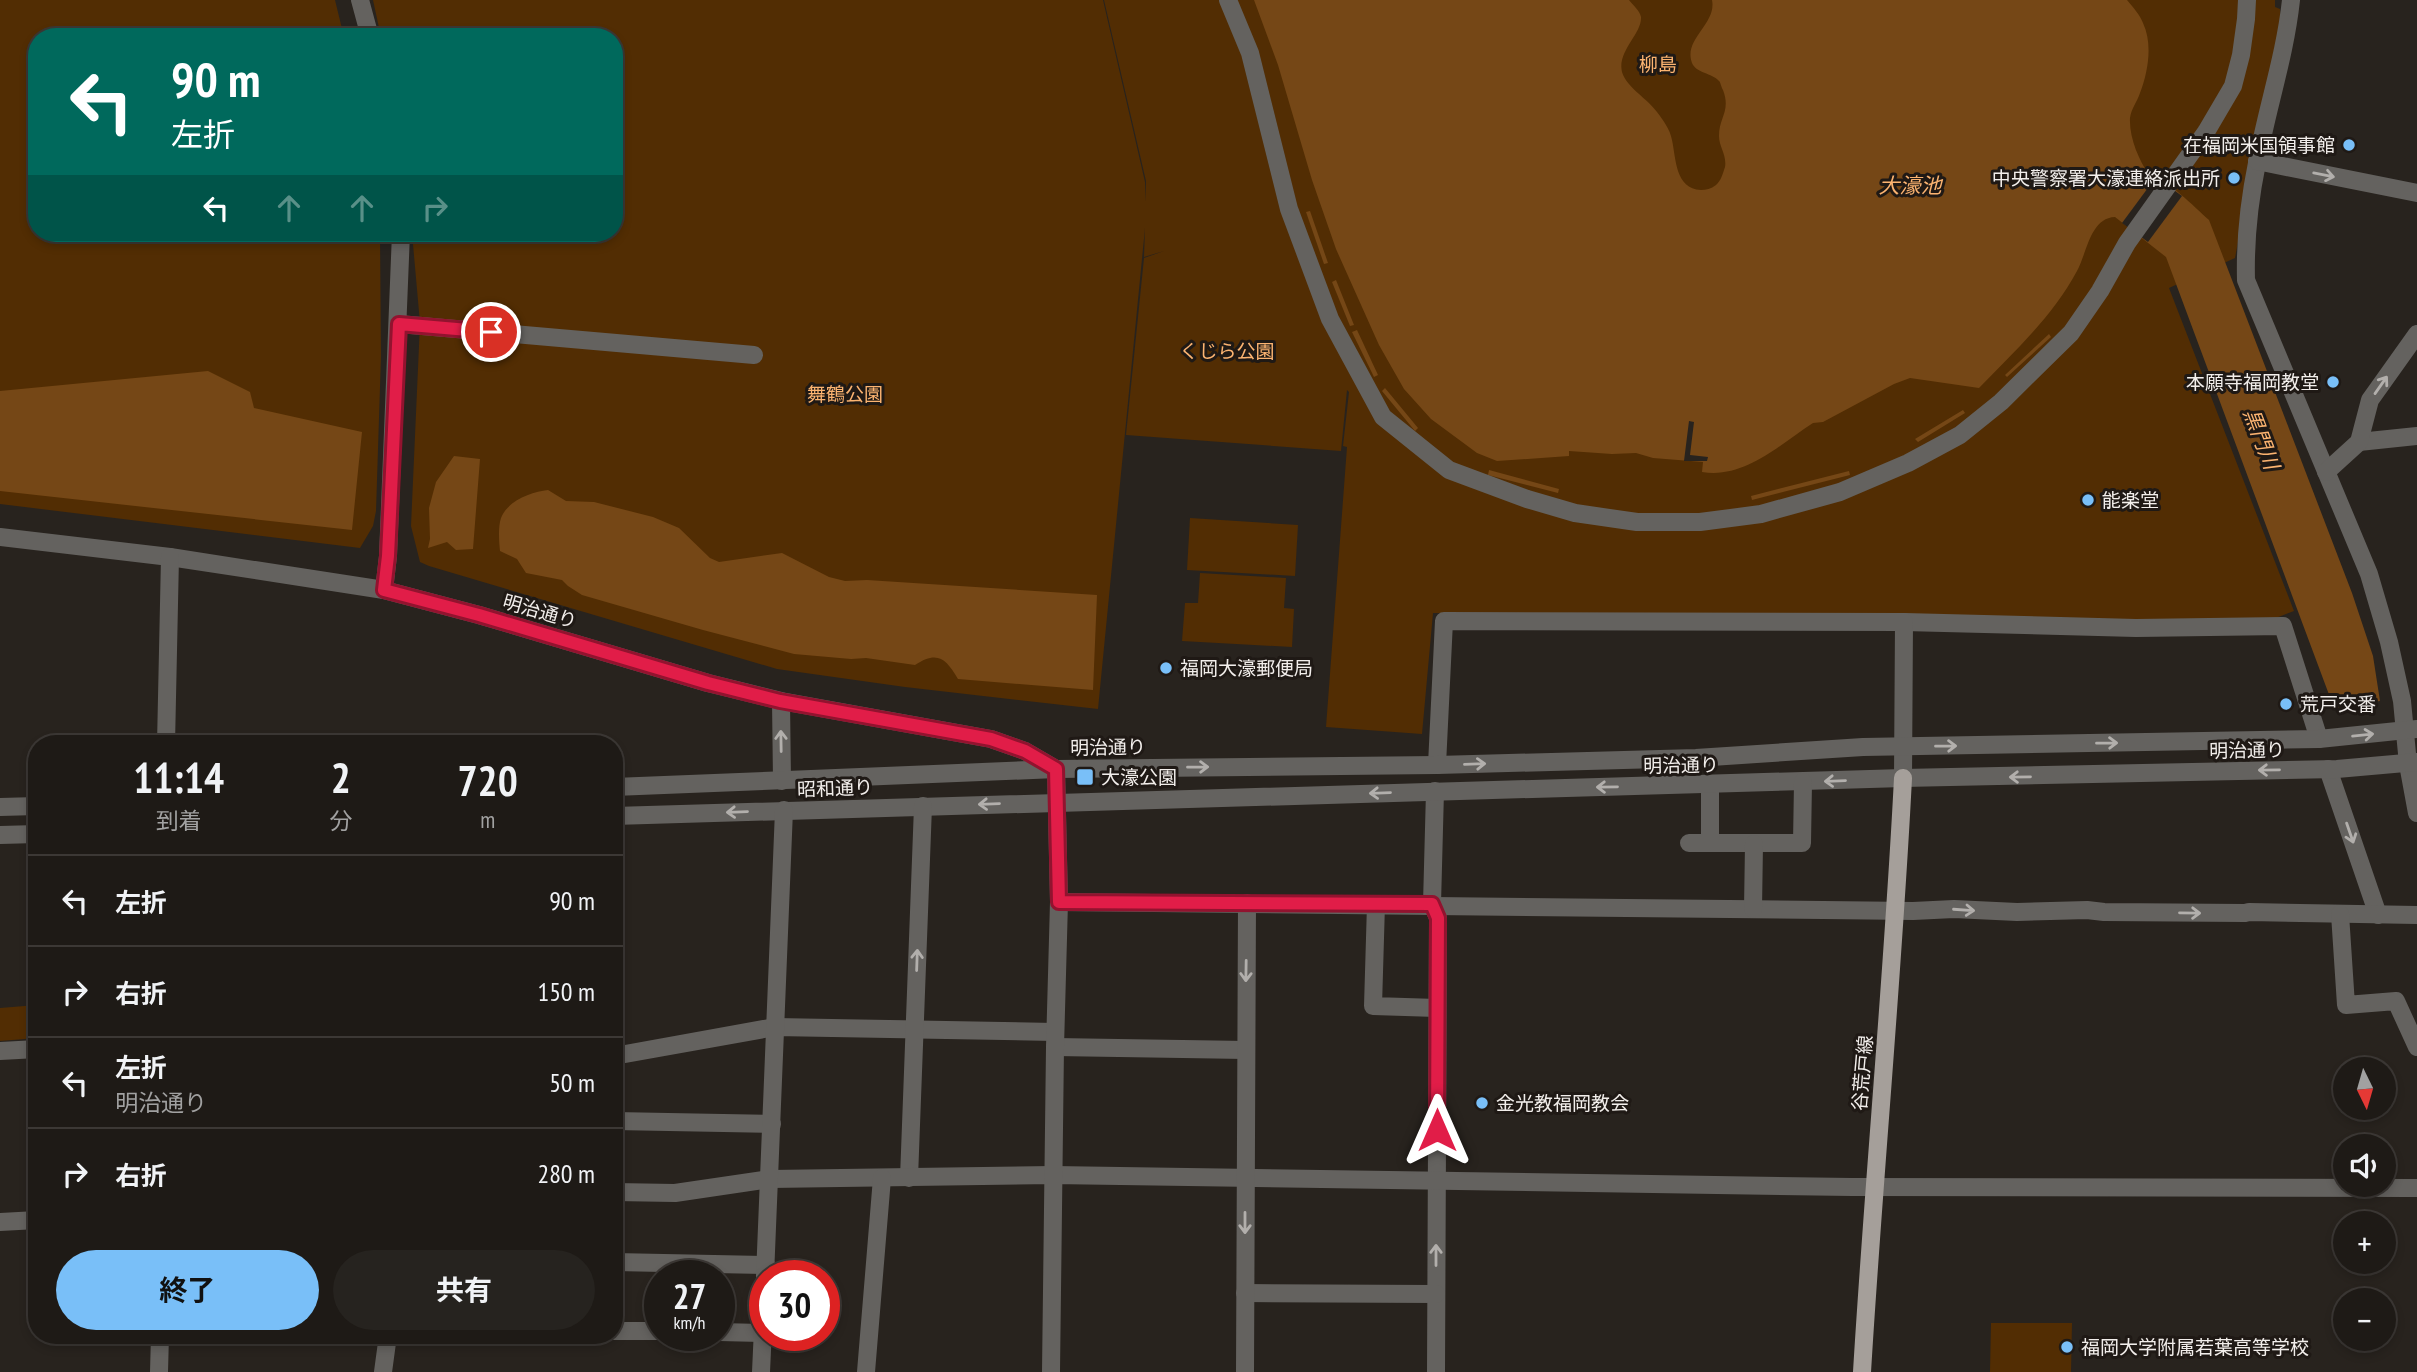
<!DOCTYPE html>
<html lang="ja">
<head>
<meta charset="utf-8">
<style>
  body { margin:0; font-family:"PT Sans Narrow","Noto Sans JP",sans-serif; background:#26231f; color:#f1f3f6; height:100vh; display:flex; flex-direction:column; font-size:26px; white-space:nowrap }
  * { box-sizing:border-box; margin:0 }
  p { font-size:23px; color:#a1a1a1 }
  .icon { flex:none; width:38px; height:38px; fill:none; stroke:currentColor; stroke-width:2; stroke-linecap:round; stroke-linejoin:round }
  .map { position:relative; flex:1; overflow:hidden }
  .side { position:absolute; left:28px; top:735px; width:595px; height:609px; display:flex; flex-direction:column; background:#1e1a16; border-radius:28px; box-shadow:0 4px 10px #0003,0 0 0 2px #3c3835 }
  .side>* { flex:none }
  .guide { position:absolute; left:28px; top:28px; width:595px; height:214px; border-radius:28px; box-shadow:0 4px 10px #0003,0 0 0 2px #3c3835; background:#00695c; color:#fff; overflow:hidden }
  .needle { width:46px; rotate:175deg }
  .tools { position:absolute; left:2333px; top:1057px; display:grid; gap:14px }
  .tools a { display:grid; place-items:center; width:63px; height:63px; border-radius:50%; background:#1e1a16; box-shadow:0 4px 10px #0003,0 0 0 2px #3c3835; font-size:35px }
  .speed { position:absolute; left:644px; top:1260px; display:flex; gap:14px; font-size:35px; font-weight:700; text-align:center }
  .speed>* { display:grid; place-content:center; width:91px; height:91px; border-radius:50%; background:#1e1a16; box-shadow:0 4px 10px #0003,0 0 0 2px #3c3835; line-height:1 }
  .speed small { font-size:18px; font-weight:400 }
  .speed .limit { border:10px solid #d22; background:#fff; color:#111 }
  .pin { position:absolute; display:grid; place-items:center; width:60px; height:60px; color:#fff; margin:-30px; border:4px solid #fff; border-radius:50%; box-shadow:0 2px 7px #0007 }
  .me { position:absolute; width:77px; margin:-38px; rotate:0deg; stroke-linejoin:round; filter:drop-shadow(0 0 5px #0008) }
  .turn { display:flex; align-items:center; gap:24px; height:147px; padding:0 28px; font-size:32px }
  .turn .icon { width:91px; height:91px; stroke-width:2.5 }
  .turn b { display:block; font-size:49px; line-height:60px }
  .lanes { display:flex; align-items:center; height:66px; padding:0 28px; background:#0003; justify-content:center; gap:35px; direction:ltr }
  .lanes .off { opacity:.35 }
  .eta { display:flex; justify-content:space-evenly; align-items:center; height:119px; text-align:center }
  .eta b { font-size:42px; font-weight:700; line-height:49px }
  .primary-button { display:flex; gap:14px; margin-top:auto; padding:14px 28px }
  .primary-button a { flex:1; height:80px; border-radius:42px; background:#79bff8; color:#111; font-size:28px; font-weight:700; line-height:80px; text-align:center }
  .primary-button a+a { background:#26231f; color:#f1f3f6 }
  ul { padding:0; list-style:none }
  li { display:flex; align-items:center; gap:21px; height:91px; padding:0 28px; border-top:2px solid #3c3835 }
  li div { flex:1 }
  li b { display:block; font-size:26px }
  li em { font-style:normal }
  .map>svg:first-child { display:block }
</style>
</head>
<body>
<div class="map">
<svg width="2417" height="1372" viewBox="0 0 2417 1372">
  <rect width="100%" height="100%" fill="#28231e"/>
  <g fill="#522d03">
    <polygon points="0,0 335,0 344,37 37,37 37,233 380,233 381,356 376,511 373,526 360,548 0,504"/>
    <polygon points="373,0 1103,0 1145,182 1146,202 1146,181 1104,0 2275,0 2275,7 2280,9 2281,22 2273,55 2235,258 2169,288 2294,611 2276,618 2143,621 1433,613 1422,734 1326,727 1347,447 1343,446 1349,392 1347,390 1341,451 1126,435 1144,258 1164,251 1144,257 1145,228 1098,709 905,687 777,669 429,566 420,562 411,526 420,323 412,233 614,233 614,37 381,37"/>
    <polygon points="1190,518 1298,525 1295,576 1187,570"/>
    <polygon points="1200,573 1286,578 1284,608 1294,609 1292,647 1182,641 1185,603 1198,603"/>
    <polygon points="37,1005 37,1038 0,1041 0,1008"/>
    <polygon points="1991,1323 2072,1323 2071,1372 1990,1372"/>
  </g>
  <g fill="#754716">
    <path d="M 1254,0 L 1629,0 C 1633,5 1640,11 1641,17 C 1642,34 1617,51 1622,72 C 1627,88 1647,98 1657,112 C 1663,120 1670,129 1672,140 C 1676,158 1675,189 1701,190 C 1706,190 1711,189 1716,185 C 1721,181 1723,173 1725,167 C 1727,155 1719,147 1719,136 C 1719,117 1731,111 1723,90 C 1722,89 1720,81 1719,81 C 1712,73 1696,73 1692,63 C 1683,39 1717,24 1712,0 L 2127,0 C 2133,7 2140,15 2143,23 C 2153,44 2148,72 2140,93 C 2137,102 2131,109 2130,118 C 2129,138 2139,160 2149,175 C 2169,180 2193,206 2209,220 L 2352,593 L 2373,656 L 2380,701 L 2334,708 L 2166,257 L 2115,217 C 2090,218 2087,253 2077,271 C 2053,316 2014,352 1979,388 L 1910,378 L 1894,384 L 1823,422 L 1813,423 C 1779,445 1745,479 1702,472 L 1703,462 L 1653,458 L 1636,453 L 1612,454 L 1569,451 L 1569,456 L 1497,461 L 1477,453 L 1431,419 L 1404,389 L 1379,345 L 1336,249 L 1312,180 L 1278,65 Z"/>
    <polygon points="1310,211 1328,263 1324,264 1306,212"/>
    <polygon points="1336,280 1354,325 1350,326 1332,282"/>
    <polygon points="1357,330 1378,375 1374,377 1352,332"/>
    <polygon points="2049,334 2051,337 2007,377 2005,375"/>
    <polygon points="208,371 250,392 254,408 362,432 352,530 0,491 0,391"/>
    <polygon points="1385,388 1418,428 1415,431 1382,391"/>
    <polygon points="1963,410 1965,413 1918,442 1915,439"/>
    <polygon points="454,456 480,459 473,549 456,550 447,542 428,548 430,539 429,508 436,482"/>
    <polygon points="1489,470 1559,489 1558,493 1488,475"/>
    <polygon points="1849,471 1850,475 1752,500 1751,496"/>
    <path d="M 548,490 L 566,501 L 594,502 L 653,517 L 679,528 L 710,558 L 719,562 L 782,553 L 829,577 L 845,581 L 867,580 L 1097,595 L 1093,690 L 958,679 C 946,659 938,650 915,665 L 866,658 L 851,659 L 794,654 L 703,630 L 582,595 L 568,586 L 562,580 L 526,573 L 517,559 L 500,551 C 499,541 498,527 501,518 C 508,500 532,492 548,490 Z"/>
  </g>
  <g fill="#28231e">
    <polygon points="2156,177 2182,196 2148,242 2122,223"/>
    <polygon points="1689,421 1694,422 1690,455 1708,457 1707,461 1684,461"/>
  </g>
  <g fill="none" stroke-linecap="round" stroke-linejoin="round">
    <g stroke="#64625f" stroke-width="18">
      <polyline points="360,0 370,37"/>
      <polyline points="1228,0 1250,53 1289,209 1330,319 1383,417 1449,470 1527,499 1575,513 1637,522 1700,522 1761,514 1840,492 1908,463 1960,435 2001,402 2071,333 2100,291 2127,243 2206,132 2233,86 2241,55 2246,19 2247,0"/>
      <path d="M 2291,0 C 2285,56 2267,108 2257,163 C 2249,202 2245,241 2246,280 L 2369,574 L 2389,642 L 2402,701 L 2408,764 L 2417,813"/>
      <polyline points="2257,161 2417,193"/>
      <polyline points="399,324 754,355"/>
      <polyline points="2359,442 2417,436"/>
      <polyline points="2326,472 2359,442 2370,400 2417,334"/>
      <polyline points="0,537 170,557 384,590 479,615 708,683 781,701 991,739 1025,751 1056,769"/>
      <polyline points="384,590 388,556 401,233"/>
      <polyline points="1904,622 2136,628 2283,626 2319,739"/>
      <polyline points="781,701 782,781"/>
      <polyline points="166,744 170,557"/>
      <polyline points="1437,765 1444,621 1904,622 1903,778"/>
      <polyline points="2328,769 2378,915"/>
      <polyline points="1710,785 1710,843"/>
      <polyline points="614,787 1056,769 1437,765 1696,758 1863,747 2319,739 2417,729"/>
      <polyline points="1435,791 1432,904 1438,918 1436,1372"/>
      <polyline points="0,807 37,806"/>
      <polyline points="614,816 1903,778 2337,769 2417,762"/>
      <polyline points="0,835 37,834"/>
      <polyline points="1689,843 1802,843 1803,782"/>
      <polyline points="1059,902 1913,911 1954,909 2017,912 2087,910 2104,912 2245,913 2249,912 2417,915"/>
      <polyline points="1376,904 1373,1006 1437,1008"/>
      <polyline points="1753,909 1754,844"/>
      <polyline points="2340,914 2346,1005 2396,1001 2417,1047"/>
      <polyline points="1055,1047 1246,1050"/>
      <polyline points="0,1051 37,1049"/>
      <polyline points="614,1056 775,1027 1055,1032"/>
      <polyline points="614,1121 772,1124"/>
      <polyline points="909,1178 923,806"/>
      <polyline points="614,1192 675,1193 770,1179 1053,1175 1852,1187 2417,1188"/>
      <polyline points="0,1222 37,1220"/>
      <polyline points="614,1262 766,1265"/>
      <polyline points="765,1276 784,810"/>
      <polyline points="1245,1293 1436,1294"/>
      <polyline points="614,1331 660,1331"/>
      <polyline points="719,1332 762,1333"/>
      <polyline points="159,1372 160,1335"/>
      <polyline points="383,1372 388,1335"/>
      <polyline points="761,1372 765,1285"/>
      <polyline points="866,1372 882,1178"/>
      <polyline points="1051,1372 1055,1047 1059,902 1056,769"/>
      <polyline points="1245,1372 1247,903"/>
    </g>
    <path stroke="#a59f9a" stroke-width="18" d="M 1862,1372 C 1874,1174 1893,976 1903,778"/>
  </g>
  <defs><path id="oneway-shaft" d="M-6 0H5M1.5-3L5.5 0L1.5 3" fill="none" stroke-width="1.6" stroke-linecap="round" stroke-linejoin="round" transform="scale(1.75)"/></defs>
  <g stroke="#b2afac">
    <use href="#oneway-shaft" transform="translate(2324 175) rotate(11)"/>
    <use href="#oneway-shaft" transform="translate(2381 385) rotate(-55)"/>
    <use href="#oneway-shaft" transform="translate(2363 735) rotate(-6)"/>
    <use href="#oneway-shaft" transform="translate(781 741) rotate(-91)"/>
    <use href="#oneway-shaft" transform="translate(2107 743) rotate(-1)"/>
    <use href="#oneway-shaft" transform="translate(1946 746) rotate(-1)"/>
    <use href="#oneway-shaft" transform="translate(1475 764) rotate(-2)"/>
    <use href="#oneway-shaft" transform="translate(1198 767) rotate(-1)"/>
    <use href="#oneway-shaft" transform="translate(2269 770) rotate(179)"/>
    <use href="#oneway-shaft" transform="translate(2020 777) rotate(179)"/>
    <use href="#oneway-shaft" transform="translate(1835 781) rotate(178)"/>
    <use href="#oneway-shaft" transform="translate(1607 787) rotate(179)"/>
    <use href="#oneway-shaft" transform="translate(1380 793) rotate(178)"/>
    <use href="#oneway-shaft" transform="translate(989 804) rotate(178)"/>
    <use href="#oneway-shaft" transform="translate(737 812) rotate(178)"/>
    <use href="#oneway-shaft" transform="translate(2350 833) rotate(71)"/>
    <use href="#oneway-shaft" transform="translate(1964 910) rotate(4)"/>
    <use href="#oneway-shaft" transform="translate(2190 913) rotate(1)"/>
    <use href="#oneway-shaft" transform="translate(917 960) rotate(-88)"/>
    <use href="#oneway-shaft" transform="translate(1246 971) rotate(91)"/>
    <use href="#oneway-shaft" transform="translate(1245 1223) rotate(90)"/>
    <use href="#oneway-shaft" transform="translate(1436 1255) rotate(-90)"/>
  </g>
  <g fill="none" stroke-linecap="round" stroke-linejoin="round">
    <g stroke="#92132f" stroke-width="18">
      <polyline id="route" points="491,332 399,324 388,556 384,590 479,615 708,683 780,701 991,739 1025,751 1056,769 1059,902 1432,904 1438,918 1437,1130"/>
    </g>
    <use href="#route" stroke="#e11d48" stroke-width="12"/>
  </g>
  <g fill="#79bff8" stroke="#1f1915" stroke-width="2.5">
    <circle cx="2349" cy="145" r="7"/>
    <circle cx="2234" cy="178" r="7"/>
    <circle cx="2333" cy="382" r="7"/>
    <circle cx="2088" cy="500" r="7"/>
    <circle cx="1166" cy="668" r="7"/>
    <circle cx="2286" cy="704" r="7"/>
    <rect x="1076" y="768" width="18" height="18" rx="3.5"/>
    <circle cx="1482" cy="1103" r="7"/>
    <circle cx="2067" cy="1347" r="7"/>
  </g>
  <g text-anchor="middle" stroke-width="6" stroke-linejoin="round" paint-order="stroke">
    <g font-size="19" fill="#fcb471" stroke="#1f1915">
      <text x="1658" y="71">柳島</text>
      <text x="1227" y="358">くじら公園</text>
      <text x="845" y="401">舞鶴公園</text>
    </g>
    <g font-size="19" fill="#f2eeeb" stroke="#1f1915" text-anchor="start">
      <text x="2335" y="152" text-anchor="end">在福岡米国領事館</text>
      <text x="2220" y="185" text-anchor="end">中央警察署大濠連絡派出所</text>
      <text x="2319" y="389" text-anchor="end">本願寺福岡教堂</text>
      <text x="2102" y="507">能楽堂</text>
      <text x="1180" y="675">福岡大濠郵便局</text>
      <text x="2300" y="711">荒戸交番</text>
      <text x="1101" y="784">大濠公園</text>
      <text x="1496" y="1110">金光教福岡教会</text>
      <text x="2081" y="1354">福岡大学附属若葉高等学校</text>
    </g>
    <g font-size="19" fill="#f2eeeb" stroke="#1f1915">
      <text transform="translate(540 611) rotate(16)" y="7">明治通り</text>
      <text transform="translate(1108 747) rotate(-1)" y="7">明治通り</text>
      <text transform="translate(2247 750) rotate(-1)" y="7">明治通り</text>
      <text transform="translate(1681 765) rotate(-1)" y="7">明治通り</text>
      <text transform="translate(835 788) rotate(-2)" y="7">昭和通り</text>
      <text transform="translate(1862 1073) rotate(-85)" y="7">谷荒戸線</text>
    </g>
    <g font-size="21" font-style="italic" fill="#fbb370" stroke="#1f1915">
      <text x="1910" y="193">大濠池</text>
      <text transform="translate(2261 439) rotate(69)" y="7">黒門川</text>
    </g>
  </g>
</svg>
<div class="tools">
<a><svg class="needle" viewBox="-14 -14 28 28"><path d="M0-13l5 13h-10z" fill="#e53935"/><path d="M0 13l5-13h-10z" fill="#a1a1a1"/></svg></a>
<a><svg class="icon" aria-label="sound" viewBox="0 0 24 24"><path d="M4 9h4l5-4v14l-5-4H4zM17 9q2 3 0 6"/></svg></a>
<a>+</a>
<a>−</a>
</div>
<div class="speed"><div>27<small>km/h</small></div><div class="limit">30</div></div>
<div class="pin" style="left:491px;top:332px;background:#d93025"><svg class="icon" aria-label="arrive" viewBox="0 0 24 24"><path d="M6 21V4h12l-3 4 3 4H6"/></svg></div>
<svg class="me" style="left:1437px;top:1130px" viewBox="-20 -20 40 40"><path d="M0-17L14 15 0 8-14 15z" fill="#e11d48" stroke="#fff" stroke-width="4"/></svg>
<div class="guide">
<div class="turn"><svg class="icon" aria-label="left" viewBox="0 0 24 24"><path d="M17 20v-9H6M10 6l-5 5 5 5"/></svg><div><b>90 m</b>左折</div></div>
<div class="lanes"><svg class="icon" aria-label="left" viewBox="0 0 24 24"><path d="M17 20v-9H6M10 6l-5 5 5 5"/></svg><svg class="icon off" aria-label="ahead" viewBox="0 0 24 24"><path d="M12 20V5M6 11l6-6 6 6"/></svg><svg class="icon off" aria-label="ahead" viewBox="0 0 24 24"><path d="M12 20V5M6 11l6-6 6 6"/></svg><svg class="icon off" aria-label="right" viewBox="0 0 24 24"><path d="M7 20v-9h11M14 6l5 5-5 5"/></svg></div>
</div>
<section class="side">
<div class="eta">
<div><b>11:14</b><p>到着</p></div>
<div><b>2</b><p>分</p></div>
<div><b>720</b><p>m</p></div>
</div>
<ul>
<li><svg class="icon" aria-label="left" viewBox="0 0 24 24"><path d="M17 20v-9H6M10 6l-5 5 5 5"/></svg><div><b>左折</b></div><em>90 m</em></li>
<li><svg class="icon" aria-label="right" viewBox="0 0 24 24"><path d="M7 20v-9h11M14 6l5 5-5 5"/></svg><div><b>右折</b></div><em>150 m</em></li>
<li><svg class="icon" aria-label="left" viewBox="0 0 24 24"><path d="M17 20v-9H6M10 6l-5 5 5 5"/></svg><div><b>左折</b><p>明治通り</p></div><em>50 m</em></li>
<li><svg class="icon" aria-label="right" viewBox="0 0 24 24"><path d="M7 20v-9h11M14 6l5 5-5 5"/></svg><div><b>右折</b></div><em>280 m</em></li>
</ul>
<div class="primary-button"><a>終了</a><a>共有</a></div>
</section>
</div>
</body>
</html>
